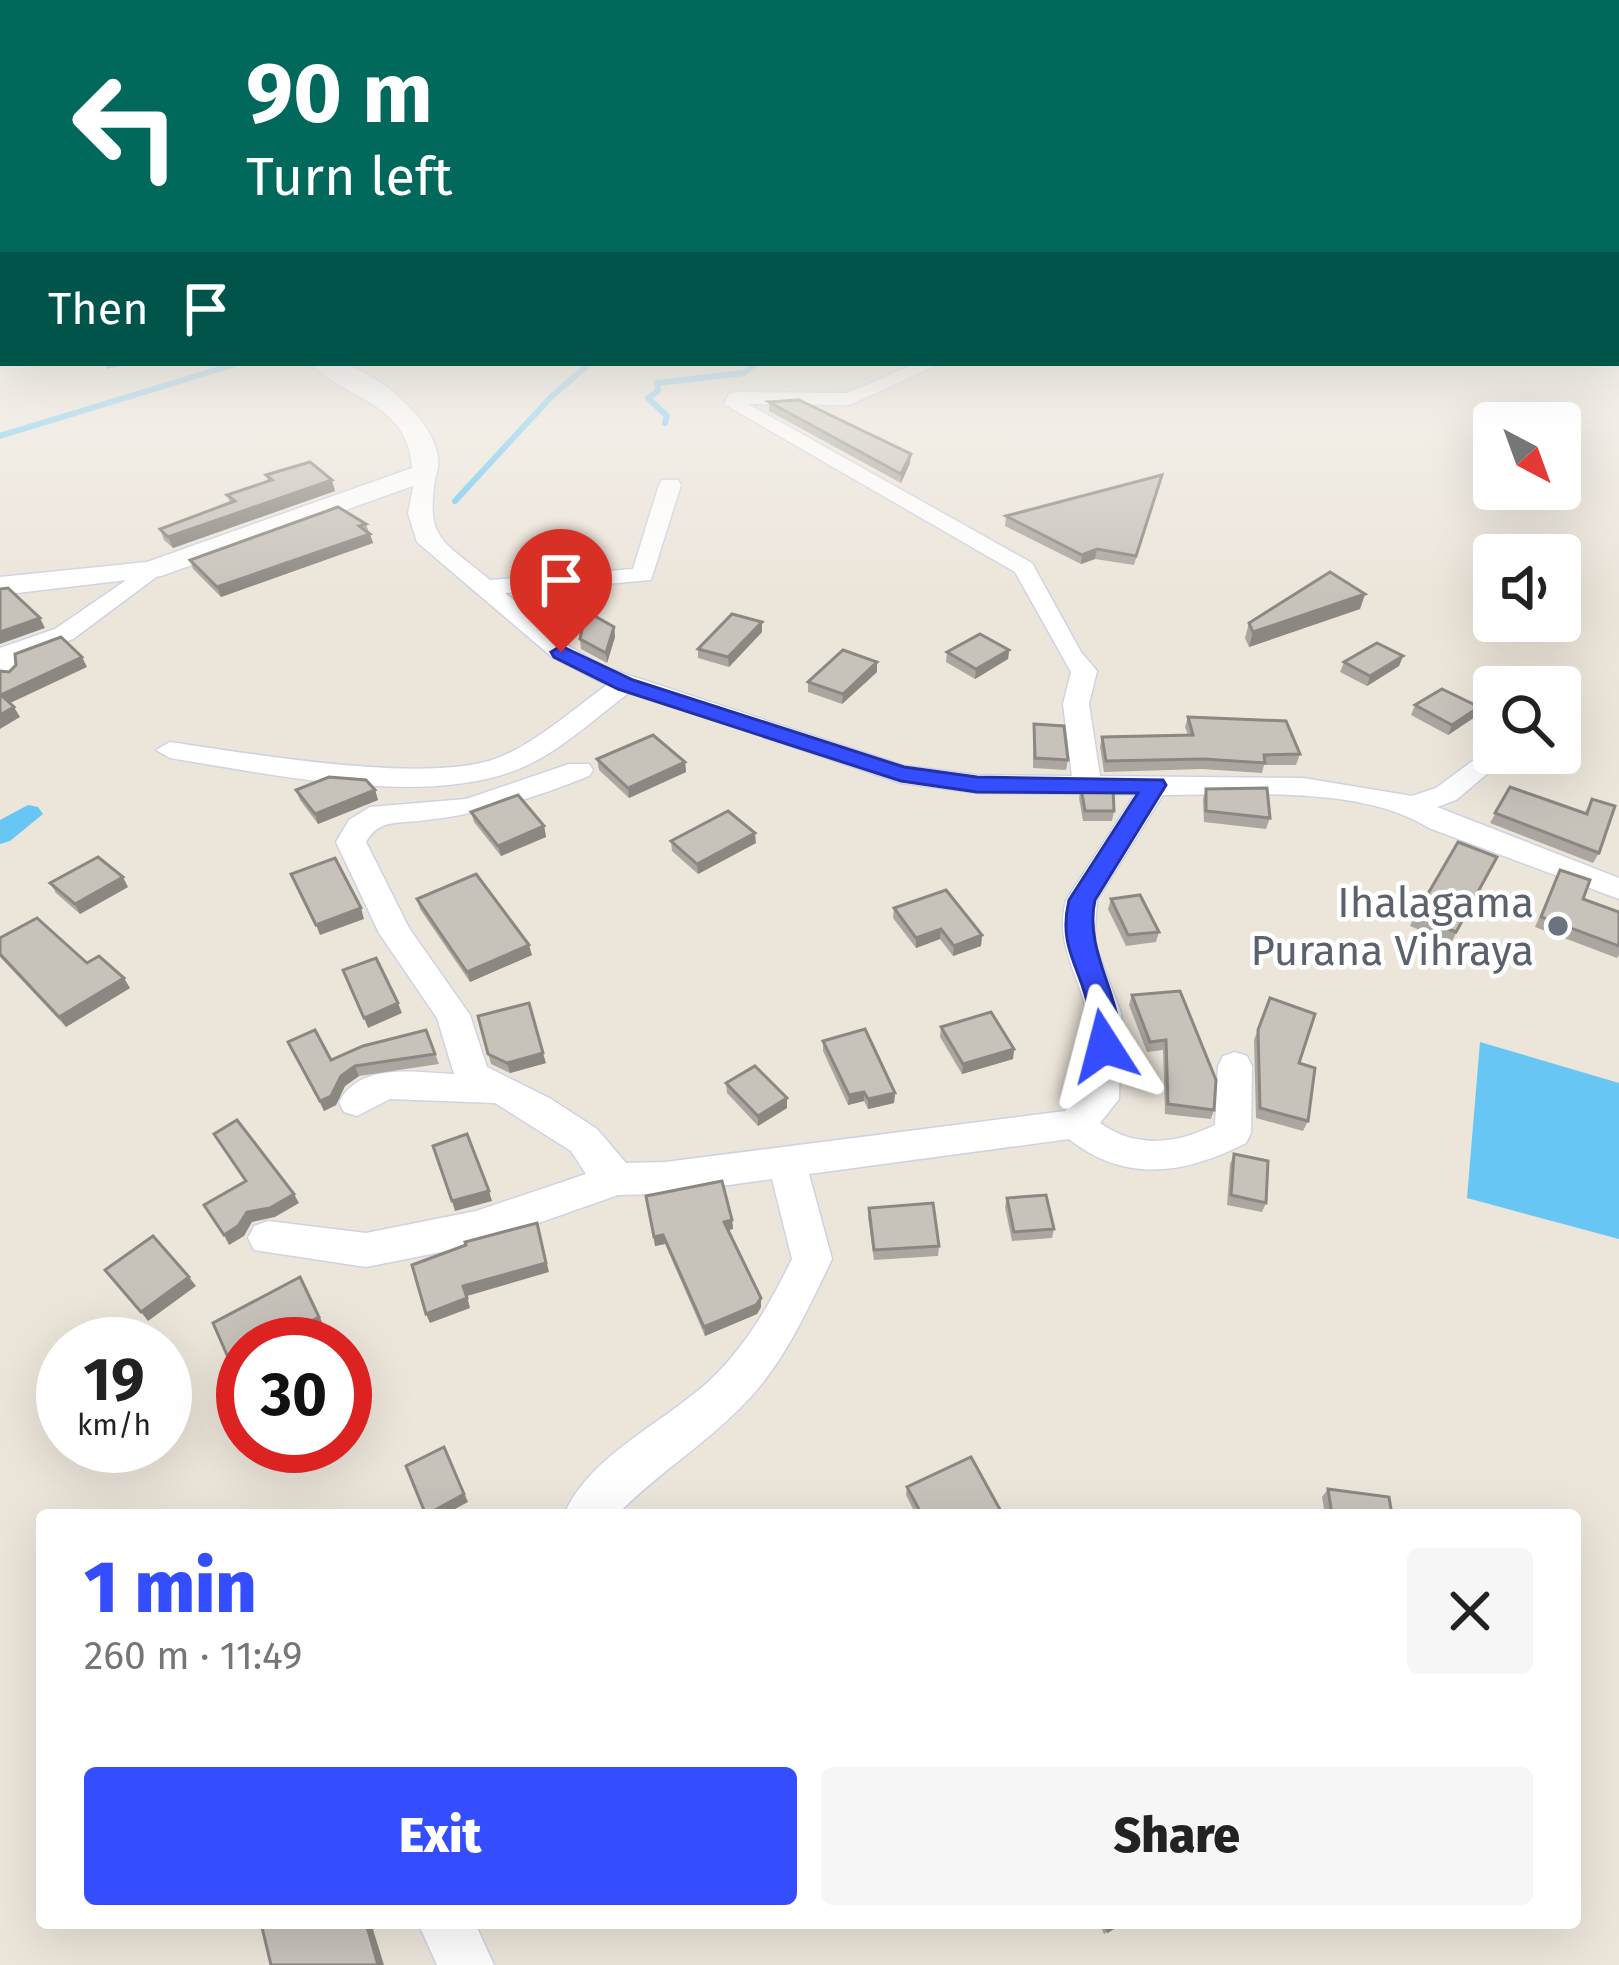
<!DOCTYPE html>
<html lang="en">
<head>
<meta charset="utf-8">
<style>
  body { margin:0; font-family:"Fira Sans",sans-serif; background:#f6f6f6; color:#222; height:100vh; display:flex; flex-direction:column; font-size:45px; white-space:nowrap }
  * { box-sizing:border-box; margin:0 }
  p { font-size:39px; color:#767676 }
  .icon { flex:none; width:66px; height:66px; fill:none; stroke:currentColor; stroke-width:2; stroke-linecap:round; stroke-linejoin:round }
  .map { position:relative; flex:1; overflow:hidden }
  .panel { position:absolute; left:36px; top:1509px; width:1545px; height:420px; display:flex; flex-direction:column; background:#fff; border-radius:12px; box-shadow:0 12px 48px #0002 }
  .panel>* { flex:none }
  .top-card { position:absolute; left:0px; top:0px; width:1620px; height:366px; box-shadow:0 12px 48px #0002; background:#00695c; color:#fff; overflow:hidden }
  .needle { width:78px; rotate:139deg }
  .controls { position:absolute; left:1473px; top:402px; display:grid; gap:24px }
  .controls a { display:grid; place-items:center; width:108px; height:108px; border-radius:12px; background:#fff; box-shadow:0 12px 48px #0002; font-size:60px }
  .speed { position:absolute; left:36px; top:1317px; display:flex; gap:24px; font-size:60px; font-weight:700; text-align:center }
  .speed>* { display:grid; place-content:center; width:156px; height:156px; border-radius:50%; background:#fff; box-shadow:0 12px 48px #0002; line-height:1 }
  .speed small { font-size:30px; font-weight:400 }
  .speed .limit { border:18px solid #d22; background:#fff; color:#111 }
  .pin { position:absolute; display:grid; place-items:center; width:102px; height:102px; color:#fff; margin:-123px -51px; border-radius:50% 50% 50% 0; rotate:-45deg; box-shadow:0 0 12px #0007 }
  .pin .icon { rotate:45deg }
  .me { position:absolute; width:132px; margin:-66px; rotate:351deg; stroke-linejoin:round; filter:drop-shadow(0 0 9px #0008) }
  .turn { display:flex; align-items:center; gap:42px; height:252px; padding:0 48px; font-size:54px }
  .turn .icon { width:156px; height:156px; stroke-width:2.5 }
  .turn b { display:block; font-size:84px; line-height:102px }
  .then { display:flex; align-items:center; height:114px; padding:0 48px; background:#0003; gap:24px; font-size:45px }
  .round { display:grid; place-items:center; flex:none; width:126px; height:126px; border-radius:12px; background:#f6f6f6 }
  .overview { display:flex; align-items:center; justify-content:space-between; height:204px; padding:0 48px }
  h1 { font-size:72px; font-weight:800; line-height:90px; color:#344dff }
  .primary-button { display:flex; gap:24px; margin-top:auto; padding:24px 48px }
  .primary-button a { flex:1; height:138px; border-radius:12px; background:#344dff; color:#fff; font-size:48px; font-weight:800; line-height:138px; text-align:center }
  .primary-button a+a { background:#f6f6f6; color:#222 }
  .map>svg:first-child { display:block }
</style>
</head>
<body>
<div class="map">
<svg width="1619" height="1965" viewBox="0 0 1619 1965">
  <rect width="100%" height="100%" fill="#ece5da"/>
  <polygon fill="#67c6f4" points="1480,1042 1619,1083 1619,1239 1467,1198"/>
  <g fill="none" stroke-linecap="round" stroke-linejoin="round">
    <g stroke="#67c6f4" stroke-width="6">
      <polyline points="665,423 667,416 648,398 658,391 657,383 744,373 756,363"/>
      <polyline points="0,436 239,363"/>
      <polyline points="455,501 551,397 590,363"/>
    </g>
    <polygon fill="#67c6f4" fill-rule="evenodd" points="28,805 38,807 43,814 10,841 0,844 0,820"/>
    <g stroke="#cfd2e3" stroke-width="3">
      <g id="minor">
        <path d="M 917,363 L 941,363 L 850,405 L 748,404 L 1032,563 L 1081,652 L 1097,671 L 1089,704 L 1100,776 L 1303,778 L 1412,796 L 1436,788 L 1494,745 L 1494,753 L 1509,753 L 1505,759 L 1456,800 L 1437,807 L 1619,878 L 1619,899 L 1429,828 C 1362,785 1241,795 1163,795 L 1097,900 L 1094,942 L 1121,1013 L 1119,1099 L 1100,1123 C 1137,1149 1176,1144 1215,1125 L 1218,1066 L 1223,1056 L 1235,1052 L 1247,1056 L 1252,1066 L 1251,1133 L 1246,1143 C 1185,1174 1126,1184 1069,1139 L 809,1174 L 832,1259 C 806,1313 782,1368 738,1410 C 700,1448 654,1476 617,1515 L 564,1515 C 589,1456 662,1424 708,1382 C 745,1348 770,1304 792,1259 L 772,1179 L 665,1194 L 618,1195 L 476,1245 L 366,1267 L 254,1250 L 248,1238 L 254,1226 L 268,1221 L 366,1233 L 476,1211 L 586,1174 L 571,1151 L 495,1103 L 390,1099 L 357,1116 L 344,1112 L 339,1102 C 361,1061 416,1073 454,1074 L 437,1018 L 379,933 L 336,842 L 349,820 L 370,807 L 466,799 L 569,764 L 589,764 L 593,770 L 589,776 C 527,801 471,817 405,822 C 388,823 375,825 366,842 L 409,928 L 470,1015 L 487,1067 L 551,1099 L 597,1129 L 626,1163 L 665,1162 L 1065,1111 L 1083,1094 C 1085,1068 1092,1034 1086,1009 C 1076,969 1055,942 1066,900 L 1135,794 L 978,793 L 901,783 L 630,692 C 595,718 558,754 516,770 C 421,807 270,774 170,758 L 156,750 L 170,742 C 247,753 432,786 500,757 C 539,741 573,709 607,685 L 552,657 L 417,542 L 408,513 L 416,472 L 426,466 L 436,472 C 425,541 440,538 490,580 L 633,569 L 659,485 L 662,480 L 678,480 L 681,485 L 651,580 L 505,593 L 570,647 L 604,667 L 905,766 L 978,775 L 1072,776 L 1063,704 L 1071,672 L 1015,572 L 724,404 L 729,394 L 736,392 L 847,393 Z"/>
        <polygon points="151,563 163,570 159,575 73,639 14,661 18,672 14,677 0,678 0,648 55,629"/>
        <polygon points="418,1923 475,1923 494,1965 437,1965"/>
      </g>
    </g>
    <g stroke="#cfd2e3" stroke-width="3">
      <path id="tertiary" d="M 310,363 C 319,363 331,361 339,363 C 379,371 455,434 435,478 L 161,576 L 0,595 L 0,577 L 147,562 L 412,468 C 408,402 348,401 310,363 Z"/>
    </g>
    <use href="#minor" fill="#fff" fill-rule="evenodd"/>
    <use href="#tertiary" fill="#fff" fill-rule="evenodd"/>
  </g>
  <g fill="#aba7a0">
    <polygon points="769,402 910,463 901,483 769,411"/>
    <polygon points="266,475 335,491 173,548 164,540 160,529 230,503 227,495 268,481"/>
    <polygon points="1162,475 1134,565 1095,559 1081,564 1005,526 1006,516"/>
    <polygon points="366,524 373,543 221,597 193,569 190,560"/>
    <polygon points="1365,594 1360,609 1249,647 1245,638 1249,623"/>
    <polygon points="614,627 615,637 607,663 581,649 580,639"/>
    <polygon points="762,632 729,667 698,658 698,649"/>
    <polygon points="1009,650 1008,659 975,679 946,662 947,652"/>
    <polygon points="1403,656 1399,666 1367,686 1340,672 1344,662"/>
    <polygon points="877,672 842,704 808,692 808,682"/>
    <polygon points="1415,705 1479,707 1475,717 1448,735 1411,715"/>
    <polygon points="1188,717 1300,754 1296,765 1264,765 1262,773 1202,769 1104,772 1100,747 1102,737 1188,735 1185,727"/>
    <polygon points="1034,724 1068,760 1066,770 1033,768"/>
    <polygon points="597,759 685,762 686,772 629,798 599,770"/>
    <polygon points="1510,787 1584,814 1592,799 1599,853 1593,863 1490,823"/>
    <polygon points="1081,788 1114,811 1112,821 1083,821 1079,798"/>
    <polygon points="1206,789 1270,818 1266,829 1204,822 1203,799"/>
    <polygon points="296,790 375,790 378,800 318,824 300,800"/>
    <polygon points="471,812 544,826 546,837 501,856 474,822"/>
    <polygon points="671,841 756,843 698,874 672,851"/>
    <polygon points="1497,857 1451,943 1410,926 1415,916"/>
    <polygon points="1560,870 1583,899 1619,912 1619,955 1617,958 1535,927"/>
    <polygon points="50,883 128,887 80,914 56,893"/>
    <polygon points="417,899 532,955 470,982 420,909"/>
    <polygon points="1111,899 1159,932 1156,942 1126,946 1108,909"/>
    <polygon points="894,908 982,935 981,946 953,956 940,939 916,948 893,918"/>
    <polygon points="0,938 130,988 66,1027 0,957"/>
    <polygon points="1132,995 1214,1110 1211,1119 1165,1114 1163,1050 1147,1052 1129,1005"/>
    <polygon points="1270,998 1299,1063 1308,1121 1303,1131 1256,1118 1254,1040"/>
    <polygon points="478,1016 546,1063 510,1073 491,1064"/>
    <polygon points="941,1027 1014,1049 1013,1059 962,1074 940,1037"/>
    <polygon points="426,1030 439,1064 359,1076 345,1086 336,1105 324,1111 288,1042 331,1060"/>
    <polygon points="823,1041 895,1093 894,1103 868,1109 864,1101 848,1105 823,1051"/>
    <polygon points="726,1083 787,1108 758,1126 727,1093"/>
    <polygon points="1234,1154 1266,1203 1262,1212 1227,1205 1230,1164"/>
    <polygon points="646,1196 732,1220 733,1229 728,1230 761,1298 761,1307 757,1314 705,1336 665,1244 655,1246"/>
    <polygon points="1007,1198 1054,1229 1052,1238 1012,1241 1005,1207"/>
    <polygon points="869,1208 939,1246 938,1256 874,1260 868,1217"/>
    <polygon points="907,1487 1003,1515 916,1515 906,1495"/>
    <polygon points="1328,1489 1392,1515 1325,1515 1322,1497"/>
    <polygon points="1099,1923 1124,1923 1104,1934"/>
  </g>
  <g fill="#8b8882">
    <polygon points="105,363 131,363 107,369"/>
    <polygon points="911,454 910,463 901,483 901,474"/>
    <polygon points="332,480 335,491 173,548 168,537"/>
    <polygon points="370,534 373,543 221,597 217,587"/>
    <polygon points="1097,549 1095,559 1081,564 1082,555"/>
    <polygon points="1365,594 1360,609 1249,647 1253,632"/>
    <polygon points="40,618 45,628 0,644 0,632"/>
    <polygon points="762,622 762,632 729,667 728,657"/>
    <polygon points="614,627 615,637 607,663 606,653"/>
    <polygon points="1009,650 1008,659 975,679 976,669"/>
    <polygon points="1403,656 1399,666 1367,686 1370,676"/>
    <polygon points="82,657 87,667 6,705 1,695"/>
    <polygon points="877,662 877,672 842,704 843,694"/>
    <polygon points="14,707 20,717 0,729 0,715"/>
    <polygon points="1479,707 1475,717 1448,735 1452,725"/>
    <polygon points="685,762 686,772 629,798 628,788"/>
    <polygon points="375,790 378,800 318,824 315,814"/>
    <polygon points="544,826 546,837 501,856 498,846"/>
    <polygon points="755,833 756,843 698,874 697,864"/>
    <polygon points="123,877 128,887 80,914 75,904"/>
    <polygon points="361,908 364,919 320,935 316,925"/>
    <polygon points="941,929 940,939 916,948 916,938"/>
    <polygon points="982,935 981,946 953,956 954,946"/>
    <polygon points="529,945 532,955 470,982 467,972"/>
    <polygon points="124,978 130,988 66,1027 59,1017"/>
    <polygon points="398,1003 402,1013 368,1028 364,1018"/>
    <polygon points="1014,1049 1013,1059 962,1074 963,1064"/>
    <polygon points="543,1053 546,1063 510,1073 507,1063"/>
    <polygon points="355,1066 359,1076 345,1086 336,1105 324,1111 320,1101 341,1076"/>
    <polygon points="864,1092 864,1101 848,1105 849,1095"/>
    <polygon points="895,1093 894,1103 868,1109 868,1099"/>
    <polygon points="787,1098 787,1108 758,1126 758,1116"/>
    <polygon points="489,1191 492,1201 455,1211 452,1201"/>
    <polygon points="294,1194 299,1203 275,1217 252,1222 244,1236 229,1245 224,1235 247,1212"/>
    <polygon points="732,1220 733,1229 725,1231 724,1222"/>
    <polygon points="537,1223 549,1272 467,1296 470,1308 430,1323 426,1314"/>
    <polygon points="663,1235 665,1244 655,1246 654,1237"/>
    <polygon points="189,1277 196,1286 148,1321 141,1312"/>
    <polygon points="300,1277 324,1326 292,1344 269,1344"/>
    <polygon points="761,1298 761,1307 757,1314 705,1336 704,1327"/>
    <polygon points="243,1358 243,1370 238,1373 231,1364"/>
    <polygon points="444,1447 468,1502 444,1515 426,1515"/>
    <polygon points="366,1923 371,1923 384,1965 378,1965"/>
  </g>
  <g fill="#c7c2ba" stroke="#8b8882" stroke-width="3">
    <polygon points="799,400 911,454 901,474 769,402"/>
    <polygon points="310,462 332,480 168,537 160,529 235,501 227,495 272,480 266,475"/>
    <polygon points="1162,475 1136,556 1097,549 1082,555 1006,516"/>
    <polygon points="338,507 366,524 359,526 370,534 217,587 190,560"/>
    <polygon points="1330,572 1365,594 1253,632 1249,623"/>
    <polygon points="8,588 40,618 0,632 0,589"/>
    <polygon points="586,611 614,627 606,653 580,639"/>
    <polygon points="732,614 762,622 728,657 698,649"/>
    <polygon points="980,634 1009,650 976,669 947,652"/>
    <polygon points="61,637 82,657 1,695 14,707 0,715 0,671 9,672 16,665 15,654"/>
    <polygon points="1377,643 1403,656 1370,676 1344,662"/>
    <polygon points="843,650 877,662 843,694 808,682"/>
    <polygon points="1442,689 1479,707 1452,725 1415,705"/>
    <polygon points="1188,717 1286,721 1300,754 1264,755 1265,763 1204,759 1106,761 1102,737 1193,735"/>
    <polygon points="1034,724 1064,726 1068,760 1035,758"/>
    <polygon points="653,735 685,762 628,788 597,759"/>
    <polygon points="329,777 366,780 375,790 315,814 296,790"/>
    <polygon points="1510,787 1587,814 1592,799 1615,806 1599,853 1495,813"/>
    <polygon points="1081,788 1113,788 1114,811 1085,811"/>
    <polygon points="1267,788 1270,818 1206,811 1206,789"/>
    <polygon points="518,795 544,826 498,846 471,812"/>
    <polygon points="728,811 755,833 697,864 671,841"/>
    <polygon points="1458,842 1497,857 1456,932 1415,916"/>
    <polygon points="98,857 123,877 75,904 50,883"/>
    <polygon points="335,858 361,908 316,925 291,874"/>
    <polygon points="1560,870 1590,880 1583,899 1619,912 1619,946 1541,917"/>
    <polygon points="476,874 529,945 467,972 417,899"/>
    <polygon points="946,890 982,935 954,946 941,929 916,938 894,908"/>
    <polygon points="1140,895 1159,932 1128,935 1111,899"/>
    <polygon points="37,918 87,963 99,956 124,978 59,1017 0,954 0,938"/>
    <polygon points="376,958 398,1003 364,1018 343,970"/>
    <polygon points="1180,991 1216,1080 1214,1110 1168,1104 1166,1040 1150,1042 1132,995"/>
    <polygon points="1270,998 1315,1014 1299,1063 1315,1068 1308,1121 1260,1108 1258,1030"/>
    <polygon points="529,1003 543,1053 507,1063 488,1054 478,1016"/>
    <polygon points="991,1012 1014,1049 963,1064 941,1027"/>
    <polygon points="865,1029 895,1093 868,1099 864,1092 849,1095 823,1041"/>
    <polygon points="315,1030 331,1060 363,1046 426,1030 435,1054 355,1066 341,1076 331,1096 320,1101 288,1042"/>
    <polygon points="755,1066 787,1098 758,1116 726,1083"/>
    <polygon points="237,1120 294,1194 270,1208 247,1212 238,1226 224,1235 204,1205 246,1181 214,1134"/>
    <polygon points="467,1134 489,1191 452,1201 433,1146"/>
    <polygon points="1234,1154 1268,1161 1266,1203 1231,1195"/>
    <polygon points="722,1181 732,1220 724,1222 761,1298 756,1305 704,1327 663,1235 654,1237 646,1196"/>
    <polygon points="1046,1195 1054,1229 1014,1232 1007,1198"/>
    <polygon points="933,1203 939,1246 874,1250 869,1208"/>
    <polygon points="537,1223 546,1263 463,1286 467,1298 426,1314 412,1265 466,1245 465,1242"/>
    <polygon points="153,1236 189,1277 141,1312 105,1270"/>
    <polygon points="300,1277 319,1317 269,1344 243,1344 243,1358 231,1364 213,1323"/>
    <polygon points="444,1447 464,1494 426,1515 406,1466"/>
    <polygon points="971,1457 1003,1515 922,1515 907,1487"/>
    <polygon points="1328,1489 1389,1497 1392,1515 1332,1515"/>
    <polygon points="261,1923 366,1923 378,1965 271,1965"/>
    <polygon points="1104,1923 1121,1923 1108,1931"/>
  </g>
  <linearGradient id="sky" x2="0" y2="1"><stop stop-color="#74bbed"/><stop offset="0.54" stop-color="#f6f3ee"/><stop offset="1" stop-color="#f6f3ee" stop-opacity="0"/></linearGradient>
  <rect width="1619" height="595" fill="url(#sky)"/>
  <path fill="#344dff" stroke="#2232a6" stroke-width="3" d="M 561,646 L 633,680 L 904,767 L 977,777 L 1163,780 L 1166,785 L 1095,900 C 1082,958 1134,1011 1114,1054 L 1094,1054 C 1088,1040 1092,1029 1090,1015 C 1083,969 1057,950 1069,900 L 1138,793 L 977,792 L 901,781 L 618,689 L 554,657 L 551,652 Z"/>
  <circle fill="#6b7280" stroke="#fff" stroke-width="4.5" cx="1558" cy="926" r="12"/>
  <g text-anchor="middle" stroke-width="9" stroke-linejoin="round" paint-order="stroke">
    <g font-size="42" fill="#5b616d" stroke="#fff" text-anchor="end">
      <text x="1534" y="917">Ihalagama<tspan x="1534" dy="48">Purana Vihraya</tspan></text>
    </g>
  </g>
</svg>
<div class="controls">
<a><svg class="needle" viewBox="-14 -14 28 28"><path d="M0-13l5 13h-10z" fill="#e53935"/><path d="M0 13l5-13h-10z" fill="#767676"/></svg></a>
<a><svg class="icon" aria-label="sound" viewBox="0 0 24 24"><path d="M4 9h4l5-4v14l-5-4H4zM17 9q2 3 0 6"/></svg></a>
<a><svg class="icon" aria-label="search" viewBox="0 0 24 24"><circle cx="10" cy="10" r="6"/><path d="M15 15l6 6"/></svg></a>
</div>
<div class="speed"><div>19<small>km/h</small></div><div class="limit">30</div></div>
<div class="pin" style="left:561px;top:652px;background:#d93025"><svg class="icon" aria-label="arrive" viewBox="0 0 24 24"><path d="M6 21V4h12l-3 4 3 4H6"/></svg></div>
<svg class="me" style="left:1104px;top:1046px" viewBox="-20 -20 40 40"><path d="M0-17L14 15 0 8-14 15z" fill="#344dff" stroke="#fff" stroke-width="4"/></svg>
<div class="top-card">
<div class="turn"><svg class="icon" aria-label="left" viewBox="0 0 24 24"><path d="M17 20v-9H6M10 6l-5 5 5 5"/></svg><div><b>90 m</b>Turn left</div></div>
<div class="then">Then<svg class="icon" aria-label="arrive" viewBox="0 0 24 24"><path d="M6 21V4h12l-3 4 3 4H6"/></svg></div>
</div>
<section class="panel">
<div class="overview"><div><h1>1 min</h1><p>260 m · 11:49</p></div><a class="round"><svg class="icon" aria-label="close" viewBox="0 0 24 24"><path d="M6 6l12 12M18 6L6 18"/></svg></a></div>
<div class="primary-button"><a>Exit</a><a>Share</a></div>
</section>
</div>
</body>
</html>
